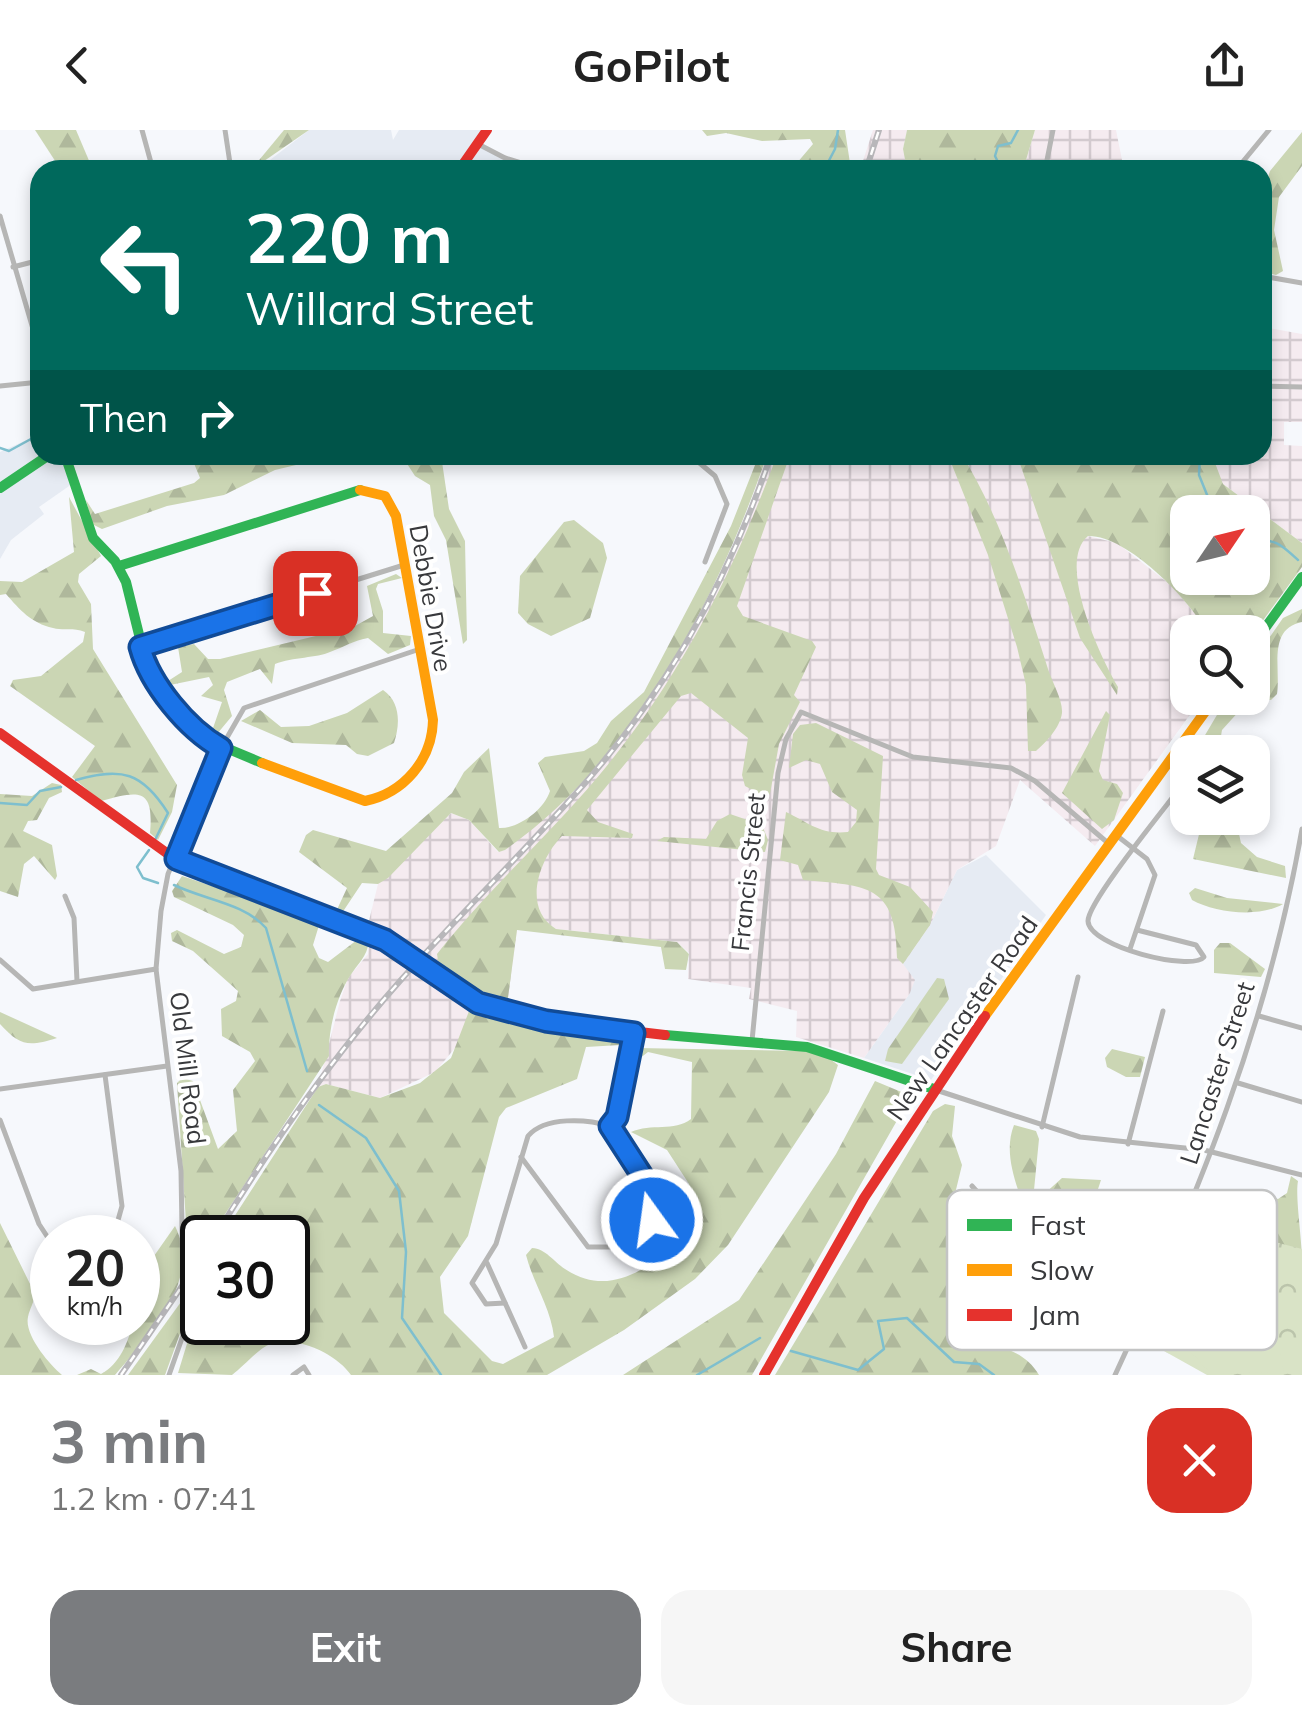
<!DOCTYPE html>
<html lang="en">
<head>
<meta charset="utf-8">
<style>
  body { margin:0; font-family:Mulish,sans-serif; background:#f6f6f6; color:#222; height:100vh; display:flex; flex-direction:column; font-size:38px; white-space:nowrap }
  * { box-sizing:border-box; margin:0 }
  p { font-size:32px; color:#767676 }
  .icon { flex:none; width:55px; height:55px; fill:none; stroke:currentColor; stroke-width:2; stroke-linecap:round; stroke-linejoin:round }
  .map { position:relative; height:1245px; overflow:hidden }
  .panel { display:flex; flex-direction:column; background:#fff; flex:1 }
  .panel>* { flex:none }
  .top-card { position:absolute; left:30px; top:30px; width:1242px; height:305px; border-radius:30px; box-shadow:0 5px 15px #0003; background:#00695c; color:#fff; overflow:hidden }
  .needle { width:65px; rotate:55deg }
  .tools { position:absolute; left:1170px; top:365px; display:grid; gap:20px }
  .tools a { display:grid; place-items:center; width:100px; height:100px; border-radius:20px; background:#fff; box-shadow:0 5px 15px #0003; font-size:50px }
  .speed { position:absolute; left:30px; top:1085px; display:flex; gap:20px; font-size:50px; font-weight:700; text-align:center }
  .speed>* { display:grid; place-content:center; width:130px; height:130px; border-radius:50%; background:#fff; box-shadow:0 5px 15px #0003; line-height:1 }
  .speed small { font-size:25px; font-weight:400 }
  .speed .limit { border:5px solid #111; border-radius:15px; background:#fff; color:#111 }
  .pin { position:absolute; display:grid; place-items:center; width:85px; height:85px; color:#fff; margin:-42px; border-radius:20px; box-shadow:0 5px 15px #0006 }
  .me { position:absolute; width:110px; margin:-55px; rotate:346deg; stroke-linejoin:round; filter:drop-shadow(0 0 8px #0008) }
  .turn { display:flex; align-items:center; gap:35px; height:210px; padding:0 50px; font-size:45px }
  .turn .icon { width:130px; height:130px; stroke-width:2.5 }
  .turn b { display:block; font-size:70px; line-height:85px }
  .then { display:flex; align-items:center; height:95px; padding:0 50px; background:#0003; gap:20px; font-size:38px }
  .round { display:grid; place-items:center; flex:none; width:105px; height:105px; border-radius:30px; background:#f6f6f6 }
  .summary { display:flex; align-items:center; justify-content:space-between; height:170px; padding:0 50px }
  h1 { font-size:60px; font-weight:700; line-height:75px; color:#7a7c7f }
  .primary-button { display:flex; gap:20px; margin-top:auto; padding:20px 50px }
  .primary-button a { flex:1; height:115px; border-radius:30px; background:#7a7c7f; color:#fff; font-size:40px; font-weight:700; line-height:115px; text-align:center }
  .primary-button a+a { background:#f6f6f6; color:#222 }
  header { display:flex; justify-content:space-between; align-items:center; height:130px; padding:0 50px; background:#fff; font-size:45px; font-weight:700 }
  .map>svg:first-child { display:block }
</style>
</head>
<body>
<header><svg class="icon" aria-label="back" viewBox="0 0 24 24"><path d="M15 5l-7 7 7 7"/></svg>GoPilot<svg class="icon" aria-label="share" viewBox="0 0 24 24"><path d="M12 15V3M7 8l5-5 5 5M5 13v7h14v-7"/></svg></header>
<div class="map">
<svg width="1302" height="1245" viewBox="0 0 1302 1245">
  <defs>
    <pattern id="industrial-grid" width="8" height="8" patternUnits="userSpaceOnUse" patternTransform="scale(2.5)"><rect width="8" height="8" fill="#f5ebf0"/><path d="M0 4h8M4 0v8" fill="none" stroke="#d3cacf"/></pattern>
    <pattern id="forest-firs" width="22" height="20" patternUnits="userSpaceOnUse" patternTransform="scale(2.5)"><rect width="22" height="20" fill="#cbd6b4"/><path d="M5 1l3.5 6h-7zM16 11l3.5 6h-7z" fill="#afb89c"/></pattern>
    <pattern id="park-crowns" width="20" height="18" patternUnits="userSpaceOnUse" patternTransform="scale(2.5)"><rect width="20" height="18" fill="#d9e3c6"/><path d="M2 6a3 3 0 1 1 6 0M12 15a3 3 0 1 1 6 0" fill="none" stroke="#bbc4ab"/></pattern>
  </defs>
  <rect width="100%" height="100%" fill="#f6f8fc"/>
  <g fill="#e6ebf3">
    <polygon points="309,0 391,0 393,10 399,0 487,0 479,13 528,40 257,40"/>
    <polygon points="40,304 40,325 65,325 72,354 39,377 44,384 11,410 0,429 0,322"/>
    <polygon points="986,725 1046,785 931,950 864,928 910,863 903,834 930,795 957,740"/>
  </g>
  <g fill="url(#industrial-grid)">
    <polygon points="873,0 907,0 903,19 907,40 860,40"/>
    <polygon points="1035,0 1116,0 1124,40 1023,40"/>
    <polygon points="1263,197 1302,204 1302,292 1284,292 1284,315 1302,316 1302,413 1223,354 1213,336 1212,325 1262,325"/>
    <polygon points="767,325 1017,325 1029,354 1078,414 1088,406 1117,413 1172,456 1201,491 1207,502 1188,502 1188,568 1202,568 1095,716 1020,650 996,716 957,740 930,795 903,834 915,850 910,863 864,928 796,907 797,881 749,869 751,858 688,849 689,823 677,812 556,799 547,793 517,800 507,875 499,885 471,876 460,912 435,942 380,968 326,954 318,957 340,871 348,848 368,824 369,812 364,811 378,754 451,683 469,690 498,722 505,720 549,684 611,617 670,537 697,490 738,409"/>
  </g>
  <g fill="url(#forest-firs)" fill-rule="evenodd">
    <polygon points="35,0 76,0 93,40 61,40"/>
    <polygon points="284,0 309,0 251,40"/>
    <polygon points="702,0 845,0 851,40 840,40 839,35 835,40 791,40 813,14 810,9 762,11 726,3 707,6"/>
    <polygon points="907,0 1035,0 1023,40 907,40 903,19"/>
    <polygon points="1302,2 1302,36 1279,67 1274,100 1283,141 1276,145 1263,142 1263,62 1270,41"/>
    <polygon points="203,325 338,325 275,340 224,365 167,376 102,399 92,394 86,370 95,384 194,353 200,348 193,331"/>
    <polygon points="371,325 441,325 449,379 465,411 467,510 463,514 446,410 434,386 430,355 415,346 402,326"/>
    <path d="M 759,325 L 767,325 C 718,469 632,631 505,720 L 499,722 L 469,690 L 451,683 L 388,748 L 378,754 L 362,753 L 340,786 L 334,786 L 347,758 L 299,722 L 306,705 L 313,700 L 386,721 L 452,663 L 464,642 L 489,618 L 499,698 C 518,699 544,680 550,661 L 538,633 L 545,627 L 584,621 L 597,613 L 611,591 L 644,562 L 731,396 Z"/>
    <path d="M 777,325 L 790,325 L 737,476 L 743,486 L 812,511 L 816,517 L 794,565 L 800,572 L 779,614 L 770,664 L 764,666 L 745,656 L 742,645 L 748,608 L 691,563 L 681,566 L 587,680 L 598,692 L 633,704 L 632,708 L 562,706 C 540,728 521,778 556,799 L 677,812 L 689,824 L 686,840 L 665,839 L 661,817 L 517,800 L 507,875 L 472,863 L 439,837 L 437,824 C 486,762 545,709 596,649 C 679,551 733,444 777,325 Z"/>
    <path d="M 948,325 L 962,325 C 1002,390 1025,467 1048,539 C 1052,552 1063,570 1062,583 C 1060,598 1046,612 1036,621 L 1028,621 L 1026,555 L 1017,517 L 988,425 Z"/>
    <path d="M 1017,325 L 1212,325 L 1223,354 L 1302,413 L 1302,437 L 1253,504 L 1207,502 C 1189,469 1127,405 1088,406 C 1056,432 1100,527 1118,557 L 1117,565 L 1080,508 ZM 1188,382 L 1252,382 L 1252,448 L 1188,448 Z"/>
    <path d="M 69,367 L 101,426 L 79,444 L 78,452 L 91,474 L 93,519 L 177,655 L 172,682 L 158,710 L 150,703 C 154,658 140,660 101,671 L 72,647 L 95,616 L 10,556 L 13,550 L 41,546 L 83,512 L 85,502 C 73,497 64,501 53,498 C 31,493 20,480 6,464 L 0,465 L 0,451 L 22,452 L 74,422 Z"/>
    <polygon points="574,390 603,413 607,428 590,488 551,506 528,494 518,483 520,446 564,392"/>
    <path d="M 396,444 L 402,448 L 378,454 L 376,459 L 383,481 L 383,503 L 411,506 L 410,515 L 388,524 L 368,508 C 352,511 344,517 330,522 C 317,528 293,527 275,534 L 272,554 L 260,539 L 227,552 L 224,560 L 232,586 L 217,604 L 212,601 L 222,572 L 201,566 L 213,555 L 209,547 L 170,555 L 168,551 L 182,542 L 178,517 L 194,514 L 208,529 L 220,529 L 320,505 L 320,491 C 336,482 341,494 355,496 L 373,486 L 367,456 Z"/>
    <path d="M 1302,479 L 1302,492 C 1267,499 1281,539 1277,564 L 1271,570 L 1253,567 L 1253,531 L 1283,488 Z"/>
    <path d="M 383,560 C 401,572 400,595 394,613 L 368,626 L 357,624 L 346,615 L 292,613 L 241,591 L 260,580 L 281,597 L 309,596 L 347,583 Z"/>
    <polygon points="1227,568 1251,568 1222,600 1218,622 1195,622"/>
    <polygon points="1106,581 1110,585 1099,641 1103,650 1117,654 1123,663 1114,690 1102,699 1062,663"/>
    <path d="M 816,593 L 883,626 L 876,739 L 879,745 L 910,757 L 933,782 L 930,795 L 903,834 L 897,828 C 896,754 868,756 803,750 L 798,735 L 780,730 L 786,682 C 809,693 821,705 848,702 L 856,692 L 857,680 L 832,662 L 820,634 L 806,630 L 789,638 L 793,604 L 800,595 Z"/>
    <polygon points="52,653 61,655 62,662 49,668 37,690 28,691 23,701 52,715 57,746 55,750 34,726 24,734 18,767 0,761 0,664 32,666"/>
    <polygon points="1253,677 1258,686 1239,704 1241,713 1257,727 1285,736 1286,748 1193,729 1203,688 1252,688"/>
    <polygon points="730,684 762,695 768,710 765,722 657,711 664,707 706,709 717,691"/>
    <path d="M 182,746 L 320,792 L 313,815 L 319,828 L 328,832 L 357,810 L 369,811 C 367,827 358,833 350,846 C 336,868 328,900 329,926 L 210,1107 L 202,1108 L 202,1119 L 189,1139 L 177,953 L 182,948 L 193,951 L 218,1019 L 237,1001 L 233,960 L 255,931 L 250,922 L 222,906 L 221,879 L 236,871 L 238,861 L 193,821 L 172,811 L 171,803 L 177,800 L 224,824 L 241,817 L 244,805 L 233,795 L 174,767 L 172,761 Z"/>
    <path d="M 1195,758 L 1227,768 L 1283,774 C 1260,788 1215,783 1192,770 L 1189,763 Z"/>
    <polygon points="1220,813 1230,813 1265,839 1261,847 1214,843 1214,820"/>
    <polygon points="937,848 944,849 949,869 902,934 885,931 888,919"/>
    <path d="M 471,876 L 620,908 L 620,915 L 586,917 L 577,949 L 506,978 L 499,987 L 468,1106 L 440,1147 L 444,1183 L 492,1231 L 503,1234 L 554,1207 C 551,1178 533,1153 526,1125 L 532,1118 C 546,1119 553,1131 565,1139 C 612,1170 651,1135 687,1106 L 689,1054 L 667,1020 L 631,1002 C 651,993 674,1002 691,989 L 692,932 L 648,922 L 635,932 L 637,918 L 804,921 L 826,926 L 838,935 L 829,962 L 728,1115 L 695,1149 L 624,1200 L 547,1245 L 351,1245 C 338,1225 296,1204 270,1214 C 258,1219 243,1237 232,1245 L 178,1243 L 197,1181 L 190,1158 L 202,1137 L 202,1192 L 288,1192 L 288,1108 L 221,1107 L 318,957 L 326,954 L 380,968 L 420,953 L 451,928 Z"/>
    <path d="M 0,882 L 57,908 C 28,917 20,916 0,894 Z"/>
    <polygon points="1112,919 1145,927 1140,947 1126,947 1107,937 1105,928"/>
    <polygon points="875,951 911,966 752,1245 623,1245 739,1170 836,1024"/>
    <path d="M 945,974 L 955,976 L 952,1006 L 962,1035 L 953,1072 L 961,1080 L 981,1081 C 981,1113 950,1124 946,1152 L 952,1161 L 983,1161 L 998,1182 L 1011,1171 C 1011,1145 999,1149 1025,1125 L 1029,1126 L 1015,1144 L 1017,1156 L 1024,1160 L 1045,1151 L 1046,1155 L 1000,1191 L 995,1193 L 964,1173 L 952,1175 L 948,1187 C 971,1220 1018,1208 1039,1245 L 775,1245 L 933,981 Z"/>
    <path d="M 1014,995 L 1036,1001 L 1039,1009 L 1034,1060 L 1043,1065 L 1062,1048 L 1101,1050 L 1098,1059 L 1073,1073 L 1041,1120 L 1035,1115 C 1028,1075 999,1033 1014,995 Z"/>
    <path d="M 1291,1046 L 1298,1051 C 1295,1066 1302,1109 1302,1130 L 1192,1091 L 1253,1102 L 1267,1096 L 1271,1086 L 1252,1061 L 1278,1069 L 1287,1063 Z"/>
    <path d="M 0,1093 L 34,1162 C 35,1173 30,1177 28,1187 C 24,1205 49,1234 62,1245 L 0,1245 Z"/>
    <path d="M 175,1096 C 203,1151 148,1206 115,1245 L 77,1245 L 91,1239 L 101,1244 C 120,1234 128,1212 133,1193 L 138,1192 L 147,1136 Z"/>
    <polygon points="186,1165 190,1176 165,1245 128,1245"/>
  </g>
  <polygon fill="url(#park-crowns)" points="1192,1091 1302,1119 1302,1245 1207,1245 1139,1207"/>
  <polygon fill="#d9e3c6" points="1257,1151 1266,1156 1284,1242 1211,1244 1189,1220 1176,1191"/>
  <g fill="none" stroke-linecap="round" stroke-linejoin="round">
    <g stroke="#7ebfce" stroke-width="2.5">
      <polyline points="824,40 835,19 838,0"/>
      <polyline points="1002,40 995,26 998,16 1011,13 1018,0"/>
      <polyline points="0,318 9,321 40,304"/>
      <polyline points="1200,325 1199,345 1214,382"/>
      <path d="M 1252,412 C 1274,407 1282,415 1298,430"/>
      <path d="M 76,650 C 122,637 142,642 168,683 L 155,710"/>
      <polyline points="0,673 27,675 40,661 61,657"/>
      <polyline points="149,720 137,737 143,748 158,753"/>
      <path d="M 174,755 C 205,770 244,773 266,798 L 307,941"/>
      <polyline points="319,975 366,1008 399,1061 406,1122 402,1188 441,1245"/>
      <polyline points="791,1221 858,1240 884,1219 878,1191 907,1188 954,1232 979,1234 994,1245"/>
      <polyline points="697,1245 760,1208"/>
    </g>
    <g stroke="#b6b6b5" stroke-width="5">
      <polyline points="142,0 153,40"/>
      <polyline points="225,0 231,40"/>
      <polyline points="478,14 505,28 544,40"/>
      <polyline points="1045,40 1053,0"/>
      <polyline points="1236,40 1269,0"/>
      <polyline points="0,86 40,223"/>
      <polyline points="13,137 40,130"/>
      <polyline points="1262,146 1302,153"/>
      <polyline points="0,256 40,252"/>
      <polyline points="1262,256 1302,257"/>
      <polyline points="690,325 715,346 727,374 705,432"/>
      <polyline points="143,516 404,435"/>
      <polyline points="1116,705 1147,729 1155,745 1130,819"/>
      <polyline points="65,766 74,788 77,851"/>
      <path d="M 1137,800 L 1196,815 L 1204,827 C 1192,842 1089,817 1088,791 C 1088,771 1170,672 1186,650"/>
      <polyline points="0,830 33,859 156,839"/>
      <polyline points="1259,886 1302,898"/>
      <polyline points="752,911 778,643 786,609 801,582 913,627 1011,638 1035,651 1108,713"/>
      <polyline points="105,945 122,1076 113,1108"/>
      <polyline points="1238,953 1302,972"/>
      <polyline points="0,959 167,936"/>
      <polyline points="936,960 1080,1007 1204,1020 1302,1045"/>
      <polyline points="0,990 39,1094 52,1114"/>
      <polyline points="612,994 634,903"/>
      <polyline points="1042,997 1078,847"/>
      <polyline points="1128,1014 1163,881"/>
      <path d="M 521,1027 L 588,1117 L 618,1117 L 650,1094 C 664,1058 628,1025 610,996 L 627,902"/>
      <polyline points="972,1056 1086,1183 1128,1216"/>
      <polyline points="487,1133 525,1217"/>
      <polyline points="183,1154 181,1041 156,839 161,781 168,744 221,618 244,578 420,519"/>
      <path d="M 505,1173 L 486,1174 L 472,1153 L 496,1114 L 528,1006 C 545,986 587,989 610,996"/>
      <polyline points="82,1198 82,1192"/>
      <polyline points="169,1245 193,1177 188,1162"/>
      <polyline points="293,1245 304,1237 309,1245"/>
      <path d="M 1115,1245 C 1198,1066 1268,895 1302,699"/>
    </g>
    <g stroke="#30b455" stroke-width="10">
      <polyline points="65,325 93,408 115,431 126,452 147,537 207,610 262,633"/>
      <polyline points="0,358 49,325"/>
      <polyline points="119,436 360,360"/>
      <polyline points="1252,516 1302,447"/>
      <polyline points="665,905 807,917 934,959"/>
    </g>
    <g stroke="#ff9f0a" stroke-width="10">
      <path d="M 262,633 L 365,671 C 404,663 432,630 433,590 L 396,386 L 385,366 L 360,360"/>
      <polyline points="985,886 1215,568"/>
    </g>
    <g stroke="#e5322d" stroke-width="10">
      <polyline points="459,40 487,0"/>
      <polyline points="0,603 175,729 385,810 478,873 546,891 665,905"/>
      <polyline points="764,1245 864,1068 985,886"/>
    </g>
    <g stroke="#b8b7ba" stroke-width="6">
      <g id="rail">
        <polyline points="866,40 879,0"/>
        <path d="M 214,1108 C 270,1017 330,930 400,851 C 461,783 526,720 586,652 C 671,555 730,446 771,325"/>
        <polyline points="121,1245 202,1127"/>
      </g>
    </g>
    <use href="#rail" stroke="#fff" stroke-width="2.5" stroke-dasharray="8" stroke-linecap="butt"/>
  </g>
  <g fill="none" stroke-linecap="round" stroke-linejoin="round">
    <g stroke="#114b97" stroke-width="25">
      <path id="route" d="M 315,463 L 140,517 C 150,554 187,599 221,618 L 176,729 L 385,810 L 478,873 L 546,891 L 634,903 L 617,987 L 610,996 L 652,1061 L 652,1090"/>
    </g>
    <use href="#route" stroke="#1a73e8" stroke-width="18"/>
  </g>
  <g text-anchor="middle" stroke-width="8" stroke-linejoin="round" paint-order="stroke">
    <g font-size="25" fill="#38393c" stroke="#fff">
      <text transform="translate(431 468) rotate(80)" y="9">Debbie Drive</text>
      <text transform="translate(748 742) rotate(-84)" y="9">Francis Street</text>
      <text transform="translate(962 888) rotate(-55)" y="9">New Lancaster Road</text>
      <text transform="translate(188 938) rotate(83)" y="9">Old Mill Road</text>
      <text transform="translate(1217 943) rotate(-72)" y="9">Lancaster Street</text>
    </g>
  </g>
  <rect x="947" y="1060" width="330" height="160" rx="15" fill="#fff" stroke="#c3c4c4" stroke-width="2.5"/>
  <rect x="967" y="1089" width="45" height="12" fill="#30b455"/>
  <rect x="967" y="1134" width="45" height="12" fill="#ff9f0a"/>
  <rect x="967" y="1179" width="45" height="12" fill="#e5322d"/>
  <g font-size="28" fill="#38393c">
    <text x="1030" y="1105">Fast</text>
    <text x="1030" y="1150">Slow</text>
    <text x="1030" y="1195">Jam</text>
  </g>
</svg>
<div class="tools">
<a><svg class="needle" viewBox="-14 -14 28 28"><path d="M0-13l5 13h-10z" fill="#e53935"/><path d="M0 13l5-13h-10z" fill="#767676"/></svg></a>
<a><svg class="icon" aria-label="search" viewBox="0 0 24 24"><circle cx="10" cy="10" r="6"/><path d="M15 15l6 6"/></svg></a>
<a><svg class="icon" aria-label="layers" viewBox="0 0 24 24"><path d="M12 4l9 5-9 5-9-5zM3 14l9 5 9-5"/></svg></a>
</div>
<div class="speed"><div>20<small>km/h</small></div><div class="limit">30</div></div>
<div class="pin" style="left:315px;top:463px;background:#d93025"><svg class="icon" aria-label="arrive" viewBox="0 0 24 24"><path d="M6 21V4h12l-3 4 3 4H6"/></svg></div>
<svg class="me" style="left:652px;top:1090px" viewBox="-20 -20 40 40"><circle r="17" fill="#1a73e8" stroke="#fff" stroke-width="3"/><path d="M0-11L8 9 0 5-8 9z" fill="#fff"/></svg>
<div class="top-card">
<div class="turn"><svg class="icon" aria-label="left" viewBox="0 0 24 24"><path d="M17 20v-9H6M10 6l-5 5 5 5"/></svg><div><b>220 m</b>Willard Street</div></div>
<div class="then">Then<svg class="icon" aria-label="right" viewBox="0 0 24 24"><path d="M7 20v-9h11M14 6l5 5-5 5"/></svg></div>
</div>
</div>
<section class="panel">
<div class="summary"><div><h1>3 min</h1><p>1.2 km · 07:41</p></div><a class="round" style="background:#d93025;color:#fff"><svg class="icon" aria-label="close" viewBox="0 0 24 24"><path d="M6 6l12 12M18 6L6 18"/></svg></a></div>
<div class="primary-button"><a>Exit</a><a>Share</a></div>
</section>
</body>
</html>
